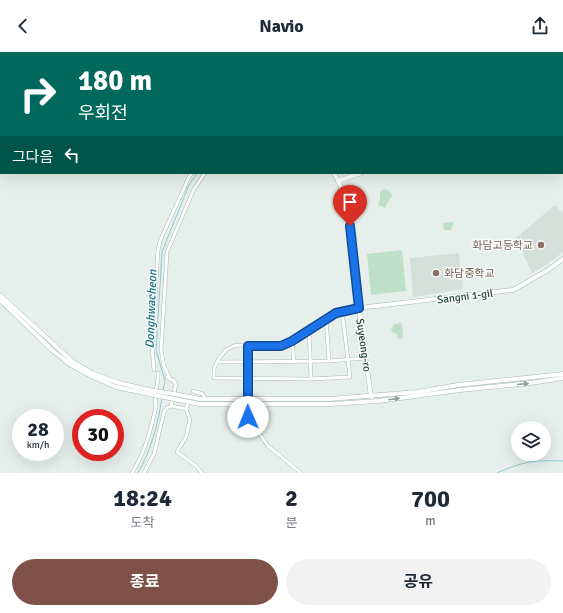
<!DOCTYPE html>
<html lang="ko">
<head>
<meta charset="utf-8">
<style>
  body { margin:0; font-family:Signika,"Noto Sans KR",sans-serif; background:#f2f2f3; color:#1f2937; height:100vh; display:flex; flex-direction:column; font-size:15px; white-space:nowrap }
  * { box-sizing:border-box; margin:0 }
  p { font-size:13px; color:#747a83 }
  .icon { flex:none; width:22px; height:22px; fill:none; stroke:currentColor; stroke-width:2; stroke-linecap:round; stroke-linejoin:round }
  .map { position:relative; height:421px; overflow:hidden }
  .sheet { display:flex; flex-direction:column; background:#fff; flex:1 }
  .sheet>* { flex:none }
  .banner { position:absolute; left:0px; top:0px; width:563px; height:122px; box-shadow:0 4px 16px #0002; background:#00695c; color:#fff; overflow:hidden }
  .tools { position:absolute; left:511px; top:369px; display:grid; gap:8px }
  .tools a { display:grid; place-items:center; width:40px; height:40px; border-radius:50%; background:#fff; box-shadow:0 4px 16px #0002; font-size:20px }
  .speed { position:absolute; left:12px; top:357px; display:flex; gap:8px; font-size:20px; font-weight:700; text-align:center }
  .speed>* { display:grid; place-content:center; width:52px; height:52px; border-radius:50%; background:#fff; box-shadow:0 4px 16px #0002; line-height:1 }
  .speed small { font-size:10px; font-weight:400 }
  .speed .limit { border:6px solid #d22; background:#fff; color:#111 }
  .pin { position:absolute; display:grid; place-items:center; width:34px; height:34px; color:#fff; margin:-41px -17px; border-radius:50% 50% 50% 0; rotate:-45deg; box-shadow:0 0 4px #0007 }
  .pin .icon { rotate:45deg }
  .me { position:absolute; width:44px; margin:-22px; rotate:359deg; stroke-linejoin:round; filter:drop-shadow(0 0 3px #0008) }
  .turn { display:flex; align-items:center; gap:14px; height:84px; padding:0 12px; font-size:18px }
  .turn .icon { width:52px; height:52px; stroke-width:2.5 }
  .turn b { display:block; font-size:28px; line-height:34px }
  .then { display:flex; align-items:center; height:38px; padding:0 12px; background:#0003; gap:8px; font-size:15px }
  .eta { display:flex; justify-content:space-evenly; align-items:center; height:68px; text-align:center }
  .eta b { font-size:24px; font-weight:700; line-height:28px }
  .button { display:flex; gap:8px; margin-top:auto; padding:8px 12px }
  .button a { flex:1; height:46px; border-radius:24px; background:#7f5249; color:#fff; font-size:16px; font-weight:700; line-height:46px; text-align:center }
  .button a+a { background:#f2f2f3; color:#1f2937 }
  header { display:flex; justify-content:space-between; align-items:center; height:52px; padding:0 12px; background:#fff; font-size:18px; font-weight:700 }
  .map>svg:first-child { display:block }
</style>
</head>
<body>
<header><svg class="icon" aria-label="back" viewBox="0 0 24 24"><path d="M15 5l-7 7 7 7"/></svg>Navio<svg class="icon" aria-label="share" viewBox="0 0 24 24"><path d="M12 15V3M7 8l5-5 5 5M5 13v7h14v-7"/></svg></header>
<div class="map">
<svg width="563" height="421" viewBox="0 0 563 421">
  <rect width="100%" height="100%" fill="#e6efeb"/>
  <g fill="#d4dfda">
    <polygon points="555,153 563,162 563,200 549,211 532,221 516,186"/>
    <polygon points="459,201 463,237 413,245 410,206"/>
  </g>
  <g fill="#bfe0c8">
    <polygon points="384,137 388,138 392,143 385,156 378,153 380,148 380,140"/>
    <polygon points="454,170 451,178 444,178 443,171"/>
    <polygon points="402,198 406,239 371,243 367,202"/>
    <polygon points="402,271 403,287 397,286 397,282 392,280 391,278 394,272"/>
  </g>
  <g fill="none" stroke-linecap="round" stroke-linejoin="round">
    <g stroke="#8ec9d4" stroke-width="1">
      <polyline points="271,1 271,0"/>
      <polyline points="163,339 165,329 156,298 162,200 188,135 197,121"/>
      <path d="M 138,421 C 151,398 158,372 162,346"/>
      <path d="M 497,421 C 524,409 534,408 563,409"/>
    </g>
    <g stroke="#a8b8b2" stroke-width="4">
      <g id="street">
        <polyline points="47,0 48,1"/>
        <polyline points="109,1 110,0"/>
        <polyline points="267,1 268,0"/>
        <polyline points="277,1 278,0"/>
        <polyline points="0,4 0,8"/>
        <polyline points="0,32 1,31"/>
        <polyline points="0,71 1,72"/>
        <polyline points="562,110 563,110"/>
        <polyline points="342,259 350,325 311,327 214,326 214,317 217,310 220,305 226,298 236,293 281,294 292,289 336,261 359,256"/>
        <polyline points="326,266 329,309"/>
        <polyline points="309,278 311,327"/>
        <polyline points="292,289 294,310"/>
        <polyline points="248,294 248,365 268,394 301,421"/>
        <polyline points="217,310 329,309 366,306"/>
        <polyline points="154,318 152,295 158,198 160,189 189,125 192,121"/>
        <polyline points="167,325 170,327 164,314 161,298 167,200 194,137 205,121"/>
        <polyline points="193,339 203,342 204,347"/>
        <polyline points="188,350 186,357 190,368 186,385 177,400 196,414 202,421"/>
        <polyline points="171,354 186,357"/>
        <path d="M 132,421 C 145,400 151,378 156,354 C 153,343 159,332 158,321"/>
        <polyline points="144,421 154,402 164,360 167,356 171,354 176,332 173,328 170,327"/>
      </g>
    </g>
    <g stroke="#a4bbb3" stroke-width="5">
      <g id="secondary">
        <polyline points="115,0 115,1"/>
        <polyline points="495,0 496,1"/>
        <polyline points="562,48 563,47"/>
        <polyline points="562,73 563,74"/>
        <path d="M 334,121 C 356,158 354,212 359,254 C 362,284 367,315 371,345"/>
        <polyline points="338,129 361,121"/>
        <polyline points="0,243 73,310 94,322 119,331 154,339"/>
        <polyline points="0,248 52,298 71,313 93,325 116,335 154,343"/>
        <polyline points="359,256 513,238 548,218 563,207"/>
        <polyline points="174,342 200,347 329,347 418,340 458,333 563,322"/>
        <polyline points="174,347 200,352 331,352 378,349 460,338 530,331 563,326"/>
      </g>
    </g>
    <g stroke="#c2cac8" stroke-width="6">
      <g id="highway">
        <polyline points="133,1 134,0"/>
        <polyline points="146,1 147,0"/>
        <polyline points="152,1 153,0"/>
        <polyline points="0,99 1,98"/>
        <polyline points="0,104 1,103"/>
        <polyline points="0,109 1,108"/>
        <polyline points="0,115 1,115"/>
      </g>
    </g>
    <use href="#street" stroke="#fff" stroke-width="3"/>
    <use href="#secondary" stroke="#fff" stroke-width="4"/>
    <use href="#highway" stroke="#2f6f62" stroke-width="5"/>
    <g stroke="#a4bbb3" stroke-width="5" stroke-linecap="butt">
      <g id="secondary-bridge">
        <polyline points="154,339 174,342"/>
        <polyline points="154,343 174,347"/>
      </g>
    </g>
    <use href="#secondary-bridge" stroke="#fff" stroke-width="4"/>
  </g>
  <defs><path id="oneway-solid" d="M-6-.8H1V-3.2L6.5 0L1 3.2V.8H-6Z"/></defs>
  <g fill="#92a09c">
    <use href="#oneway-solid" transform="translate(523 332) rotate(-5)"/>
    <use href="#oneway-solid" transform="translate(394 347) rotate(-7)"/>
  </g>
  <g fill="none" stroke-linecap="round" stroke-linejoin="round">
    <g stroke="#114b97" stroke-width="10">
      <polyline id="route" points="248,365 248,294 281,294 292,289 336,261 359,256 350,174"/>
    </g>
    <use href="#route" stroke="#1a73e8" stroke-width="7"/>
  </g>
  <g fill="#8d6e63" stroke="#f7fbf9" stroke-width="1.5">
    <circle cx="541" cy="193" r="4"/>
    <circle cx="436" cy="221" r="4"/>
  </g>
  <g text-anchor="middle" stroke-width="3" stroke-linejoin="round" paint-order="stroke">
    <g font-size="11" fill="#785e54" stroke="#f7fbf9" text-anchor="end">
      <text x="533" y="197">화담고등학교</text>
      <text x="444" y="225" text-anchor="start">화담중학교</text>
    </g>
    <g font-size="11" fill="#24423a" stroke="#f7fbf9">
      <text transform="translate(465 244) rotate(-7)" y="4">Sangni 1-gil</text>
      <text transform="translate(364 293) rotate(82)" y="4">Suyeong-ro</text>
    </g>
    <g font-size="12" font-style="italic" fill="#1c6f80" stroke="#f7fbf9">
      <text transform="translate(151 257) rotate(-88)" y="4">Donghwacheon</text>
    </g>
  </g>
</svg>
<div class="tools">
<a><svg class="icon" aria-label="layers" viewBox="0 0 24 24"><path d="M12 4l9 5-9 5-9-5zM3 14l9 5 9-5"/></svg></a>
</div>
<div class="speed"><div>28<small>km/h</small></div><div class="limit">30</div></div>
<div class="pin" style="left:350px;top:174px;background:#d93025"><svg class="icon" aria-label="arrive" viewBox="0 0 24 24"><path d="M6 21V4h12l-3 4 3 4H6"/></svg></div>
<svg class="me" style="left:248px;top:365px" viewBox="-20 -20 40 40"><circle r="19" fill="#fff"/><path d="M0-13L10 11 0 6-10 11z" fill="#1a73e8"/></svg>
<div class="banner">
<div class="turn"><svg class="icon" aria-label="right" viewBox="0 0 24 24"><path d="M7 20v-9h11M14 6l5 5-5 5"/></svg><div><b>180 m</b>우회전</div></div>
<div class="then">그다음<svg class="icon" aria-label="left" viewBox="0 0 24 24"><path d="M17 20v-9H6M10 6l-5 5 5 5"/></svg></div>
</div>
</div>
<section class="sheet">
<div class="eta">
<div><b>18:24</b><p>도착</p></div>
<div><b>2</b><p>분</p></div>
<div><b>700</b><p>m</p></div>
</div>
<div class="button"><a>종료</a><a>공유</a></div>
</section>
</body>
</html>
